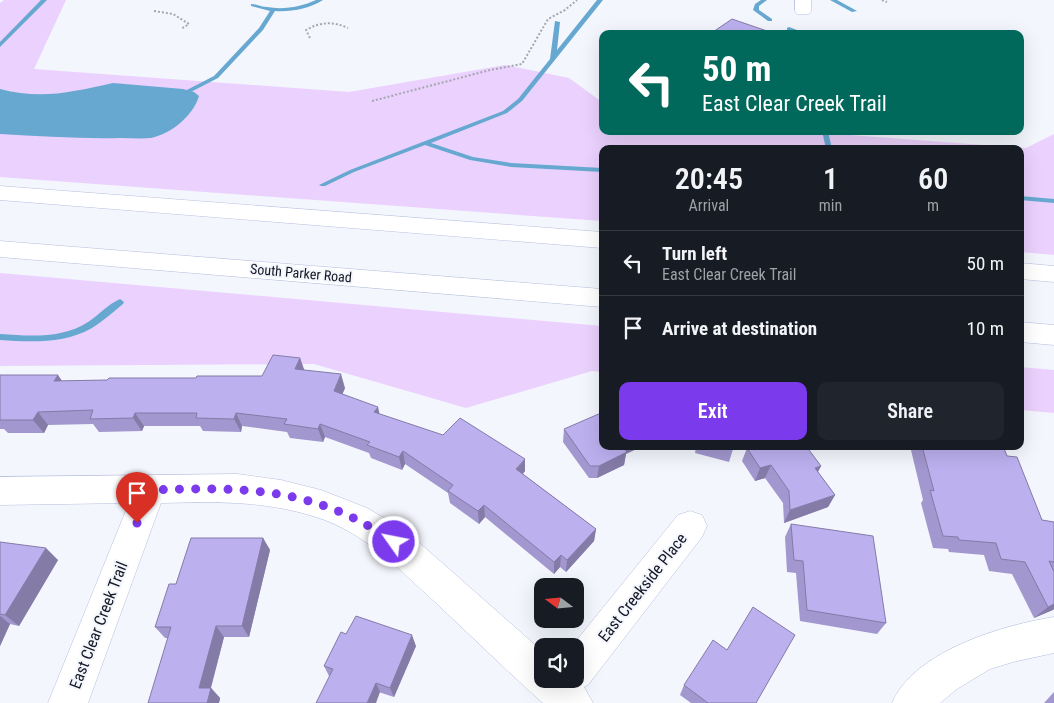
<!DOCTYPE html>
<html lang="en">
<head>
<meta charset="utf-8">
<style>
  body { margin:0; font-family:"Roboto Condensed",sans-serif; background:#20242c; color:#f1f3f6; height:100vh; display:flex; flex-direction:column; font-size:19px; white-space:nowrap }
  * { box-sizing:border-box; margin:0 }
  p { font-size:16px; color:#9ea1a6 }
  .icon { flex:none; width:28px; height:28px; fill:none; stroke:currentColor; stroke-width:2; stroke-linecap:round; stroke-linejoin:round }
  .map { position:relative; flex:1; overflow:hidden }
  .details { position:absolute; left:599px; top:145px; width:425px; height:305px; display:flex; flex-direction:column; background:#171b24; border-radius:10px; box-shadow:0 5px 20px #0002 }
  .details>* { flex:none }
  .banner { position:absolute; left:599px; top:30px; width:425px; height:105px; border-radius:10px; box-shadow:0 5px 20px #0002; background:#00695c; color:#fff; overflow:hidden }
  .needle { width:32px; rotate:286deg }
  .tools { position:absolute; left:534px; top:578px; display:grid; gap:10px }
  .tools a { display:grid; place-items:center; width:50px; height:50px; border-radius:10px; background:#171b24; box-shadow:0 5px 20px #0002; font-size:25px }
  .pin { position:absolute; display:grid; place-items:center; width:42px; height:42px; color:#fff; margin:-51px -21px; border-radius:50% 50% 50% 0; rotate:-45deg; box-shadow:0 0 5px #0007 }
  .pin .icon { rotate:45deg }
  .me { position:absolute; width:55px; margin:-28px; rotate:303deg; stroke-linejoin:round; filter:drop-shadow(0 0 4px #0008) }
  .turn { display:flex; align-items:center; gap:18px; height:105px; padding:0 20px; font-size:22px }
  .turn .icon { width:65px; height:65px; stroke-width:2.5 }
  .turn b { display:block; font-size:35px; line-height:42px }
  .eta { display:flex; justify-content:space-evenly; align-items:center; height:85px; text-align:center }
  .eta b { font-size:30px; font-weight:600; line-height:35px }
  .button { display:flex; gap:10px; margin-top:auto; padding:10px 20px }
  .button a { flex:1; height:58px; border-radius:10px; background:#7c3aed; color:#fff; font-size:20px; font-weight:600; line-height:58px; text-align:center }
  .button a+a { background:#20242c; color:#f1f3f6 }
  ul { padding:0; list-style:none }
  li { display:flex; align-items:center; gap:15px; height:65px; padding:0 20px; border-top:1px solid #363941 }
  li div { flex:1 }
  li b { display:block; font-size:19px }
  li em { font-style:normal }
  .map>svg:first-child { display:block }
</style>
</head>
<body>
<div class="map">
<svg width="1054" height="703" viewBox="0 0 1054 703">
  <rect width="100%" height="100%" fill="#f4f6fd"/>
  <g fill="#ebd1fd">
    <polygon points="4,0 66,0 34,69 349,92 505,65 569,78 602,102 602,131 848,131 850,135 1026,148 1054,134 1054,255 1020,252 1020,149 602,149 602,221 0,177 0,3"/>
    <polygon points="0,273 602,326 602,372 592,371 466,408 314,364 0,366"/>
    <polygon points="1020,367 1054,370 1054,413 1020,410"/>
  </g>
  <path fill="#67a8d1" d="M 113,83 L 183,89 L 194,92 L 199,96 C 193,116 171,134 151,138 C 141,139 130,138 120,138 C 80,139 40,136 0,134 L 0,89 C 41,100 72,92 113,83 Z"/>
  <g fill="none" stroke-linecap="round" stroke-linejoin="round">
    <g fill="#67a8d1" fill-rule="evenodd">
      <polygon points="41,0 47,0 0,47 0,42"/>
      <path d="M 316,0 L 323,0 C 309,9 291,12 275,11 L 263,30 L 218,78 L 183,96 L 179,96 L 179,94 L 214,76 L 259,28 L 270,11 L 251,6 L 251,4 C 257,4 262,7 267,7 C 283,10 301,7 316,0 Z"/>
      <polygon points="597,0 603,0 522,101 507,113 431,143 473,157 511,163 602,168 602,172 511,167 470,160 425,145 354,172 325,186 321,186 319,185 350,170 503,111 518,99 550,59 555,21 560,22 557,50"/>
      <polygon points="761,0 767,0 759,6 759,10 772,19 772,21 768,21 753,10 755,4"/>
      <polygon points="830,0 837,0 857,11 852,12"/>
      <polygon points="789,27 797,30 820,30 823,32 820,34 796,34 787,30 787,28"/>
      <polygon points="822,131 828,131 832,149 826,149"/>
      <polygon points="1020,196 1054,199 1054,203 1020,200"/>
      <path d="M 120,299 L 124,302 L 123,304 C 113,312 103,321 92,328 C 64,344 31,342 0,340 L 0,334 C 30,336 62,339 88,322 C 99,315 108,304 120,299 Z"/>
    </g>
    <g stroke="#b5bddf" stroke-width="1">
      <g id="minor">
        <polygon points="795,0 811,0 811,11 809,14 797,14 795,11"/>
        <path d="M 237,474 L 281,480 L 321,490 L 367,508 L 406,531 L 542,651 L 542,679 L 575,679 L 575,646 L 572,646 L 678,515 L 690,511 L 702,515 L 707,526 L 702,537 L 588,685 L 584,687 L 593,703 L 543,703 C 507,671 471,636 435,602 C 399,569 364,532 316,517 C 262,500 216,502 161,503 L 88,703 L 48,703 L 129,503 L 0,505 L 0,477 Z"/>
        <path d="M 1054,617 L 1054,653 L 1013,662 L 990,669 L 957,689 L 940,703 L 892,703 C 914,651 1003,625 1054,617 Z"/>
      </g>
    </g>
    <g stroke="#b5bddf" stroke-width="1">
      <g id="trunk">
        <polygon points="0,186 602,232 602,248 0,200"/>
        <polygon points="0,241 602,289 602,307 0,257"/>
        <polygon points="1020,263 1054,266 1054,282 1020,279"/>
        <polygon points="1020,322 1054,325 1054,345 1020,342"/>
      </g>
    </g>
    <g stroke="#a4a7af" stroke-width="2" stroke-dasharray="2 2" stroke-linecap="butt">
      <polyline points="882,0 887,2"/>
      <polyline points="154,11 173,14 189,24 181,29"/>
      <path d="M 310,38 L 306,30 C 320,22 333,21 348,28"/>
      <polyline points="372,101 490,70 522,64 548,19 565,10 577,0"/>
    </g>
    <use href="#minor" fill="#fff" fill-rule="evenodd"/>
    <use href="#trunk" fill="#fff" fill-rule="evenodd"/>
  </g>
  <g fill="#a297ce">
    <polygon points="300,358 304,370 345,388 342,394 379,414 525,471 523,474 596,529 594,541 566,572 560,567 554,574 485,517 479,524 450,503 448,493 405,464 402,470 371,458 369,453 325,437 323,442 290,438 287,432 242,426 241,432 203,431 200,426 144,426 142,431 99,432 93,424 48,425 44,433 8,433 4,429 0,429 0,375 62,381 196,378 262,376"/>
    <polygon points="564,429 626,454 624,465 597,478 589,478 563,442"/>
    <polygon points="692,446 734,446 729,462 695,453 696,447"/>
    <polygon points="910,446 1003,446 1007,456 1042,520 1054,522 1054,609 1034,618 1012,574 989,571 984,555 949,552 948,549 933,548 921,503 923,500"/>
    <polygon points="747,448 821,466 818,472 835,495 828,507 784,523 783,503 765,478 755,481 742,461"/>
    <polygon points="791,524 886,623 877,634 800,621 796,573 787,572 785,537"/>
    <polygon points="263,538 270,550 249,637 224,637 211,688 220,698 219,703 167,638 165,638 155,627 176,584"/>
    <polygon points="0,542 58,560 19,626 10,624 0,646"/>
    <polygon points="346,634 416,646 394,697 329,676 324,666"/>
    <polygon points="684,685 756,703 691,703 680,695"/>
    <polygon points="1054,692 1054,703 1044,703"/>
  </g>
  <g fill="#847ba7">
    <polygon points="300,358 305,372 295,369"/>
    <polygon points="341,374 345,388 338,405 334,391"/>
    <polygon points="58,375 67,388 54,381"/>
    <polygon points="378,407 381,420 374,412"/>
    <polygon points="38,412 48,425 44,433 33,420"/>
    <polygon points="135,413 144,426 142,431 133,418"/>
    <polygon points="236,413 242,426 241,432 234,419"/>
    <polygon points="320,424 325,437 323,442 318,429"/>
    <polygon points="621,446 643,446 626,454 624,465 597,478 599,466"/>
    <polygon points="403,451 405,464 402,470 399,457"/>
    <polygon points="525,459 525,471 516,481 516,469"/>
    <polygon points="771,465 765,478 755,481 760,468"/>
    <polygon points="821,466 814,479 815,468"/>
    <polygon points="835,495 828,507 784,523 790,510"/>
    <polygon points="484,505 485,517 479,524 478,511"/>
    <polygon points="596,529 594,541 566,572 567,560"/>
    <polygon points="263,538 270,550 249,637 242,626"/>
    <polygon points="46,548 58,560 19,626 5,615"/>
    <polygon points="561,555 560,567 554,574 554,562"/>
    <polygon points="1054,604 1054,609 1053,610 1034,618 1048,607"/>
    <polygon points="0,616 10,624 0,646"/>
    <polygon points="216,626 224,637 208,698 199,688"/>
    <polygon points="412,635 416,646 394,697 390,688"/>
    <polygon points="376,683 380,692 376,703 367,703"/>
    <polygon points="211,688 220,698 219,703 207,703"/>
  </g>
  <g fill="#bcb0ef" stroke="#847ba7">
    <polygon points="732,19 767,31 763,34 710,34"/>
    <polygon points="273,355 300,358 295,369 341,374 334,391 378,407 374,412 443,435 460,418 525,459 516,469 596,529 567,560 561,555 554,562 484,505 478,511 448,491 453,485 403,451 399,457 367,445 370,442 320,424 318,429 284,424 287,419 236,413 234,419 196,418 197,413 135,413 133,418 90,419 93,410 38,412 33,420 0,420 0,375 58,375 54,381 107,380 109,378 196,378 197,376 262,376"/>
    <polygon points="601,413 602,414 602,446 622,446 627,452 599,466 590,466 564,429"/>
    <polygon points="724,446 734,446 734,449"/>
    <polygon points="751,446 806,446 821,466 815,468 835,495 790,510 789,491 771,465 760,468 747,448"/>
    <polygon points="922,446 1003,446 1007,456 1017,457 1042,520 1054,522 1054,562 1049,561 1054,572 1054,604 1048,607 1025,562 1001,559 996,543 959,540 958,537 943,536 930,490 934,491"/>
    <polygon points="791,524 873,536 886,623 807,610 803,561 794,560"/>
    <polygon points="191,538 263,538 242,626 216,626 199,688 211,688 207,703 148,703 171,627 155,627 169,584 176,584"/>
    <polygon points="0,542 46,548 5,615 0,614"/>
    <polygon points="753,607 795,635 756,703 708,703 684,685 713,640 727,650"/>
    <polygon points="356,616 412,635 390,688 376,683 367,703 316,703 333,669 324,666 341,632 346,634"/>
  </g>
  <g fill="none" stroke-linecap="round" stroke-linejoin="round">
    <path stroke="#7c3aed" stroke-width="9" stroke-dasharray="0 16.2" d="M 137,523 L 150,490 C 242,487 314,486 394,542"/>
  </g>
  <g text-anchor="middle" stroke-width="4" stroke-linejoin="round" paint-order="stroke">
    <g font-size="14" fill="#131622" stroke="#f4f6fd">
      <text transform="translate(301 273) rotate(5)" y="5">South Parker Road</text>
    </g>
    <g font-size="16" fill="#131622" stroke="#f4f6fd">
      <text transform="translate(642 587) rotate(-52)" y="6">East Creekside Place</text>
      <text transform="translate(98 625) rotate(-69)" y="6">East Clear Creek Trail</text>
    </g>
  </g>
</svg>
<div class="tools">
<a><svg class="needle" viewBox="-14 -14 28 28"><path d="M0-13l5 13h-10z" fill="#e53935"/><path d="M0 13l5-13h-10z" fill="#9ea1a6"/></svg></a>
<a><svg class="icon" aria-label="sound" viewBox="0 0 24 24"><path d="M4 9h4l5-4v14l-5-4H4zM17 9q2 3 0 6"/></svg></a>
</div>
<div class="pin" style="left:137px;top:523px;background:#d93025"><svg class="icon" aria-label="arrive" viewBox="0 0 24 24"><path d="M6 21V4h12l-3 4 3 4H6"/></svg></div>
<svg class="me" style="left:394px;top:542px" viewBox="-20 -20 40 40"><circle r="17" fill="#7c3aed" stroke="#fff" stroke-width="3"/><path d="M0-11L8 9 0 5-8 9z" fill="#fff"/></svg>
<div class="banner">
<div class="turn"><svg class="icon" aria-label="left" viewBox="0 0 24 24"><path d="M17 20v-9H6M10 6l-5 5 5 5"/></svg><div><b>50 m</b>East Clear Creek Trail</div></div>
</div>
<section class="details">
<div class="eta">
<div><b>20:45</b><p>Arrival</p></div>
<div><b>1</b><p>min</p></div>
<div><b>60</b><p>m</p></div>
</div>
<ul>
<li><svg class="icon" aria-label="left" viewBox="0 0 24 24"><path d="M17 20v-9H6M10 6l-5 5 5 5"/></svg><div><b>Turn left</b><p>East Clear Creek Trail</p></div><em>50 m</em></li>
<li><svg class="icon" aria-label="arrive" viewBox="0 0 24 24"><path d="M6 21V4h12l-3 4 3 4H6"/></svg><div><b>Arrive at destination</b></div><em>10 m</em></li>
</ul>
<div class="button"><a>Exit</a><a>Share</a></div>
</section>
</div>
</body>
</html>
